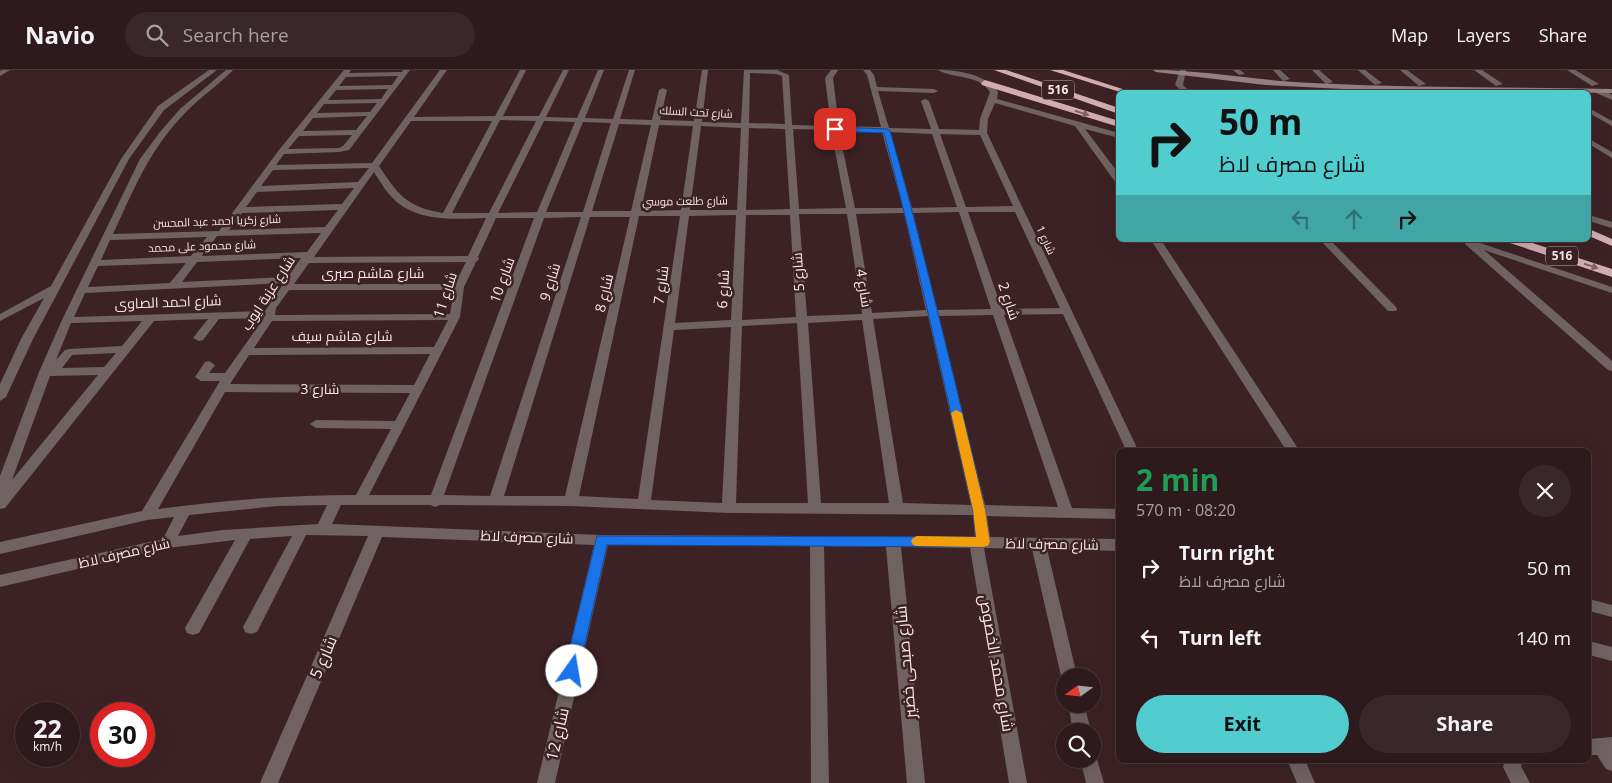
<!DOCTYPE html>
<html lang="en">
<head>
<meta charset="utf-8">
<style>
  body { margin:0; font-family:"Open Sans",Cairo,sans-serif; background:#3a2729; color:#f1f3f6; height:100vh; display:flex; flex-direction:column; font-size:19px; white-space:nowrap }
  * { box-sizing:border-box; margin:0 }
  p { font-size:16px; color:#a7a1a3 }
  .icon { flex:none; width:28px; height:28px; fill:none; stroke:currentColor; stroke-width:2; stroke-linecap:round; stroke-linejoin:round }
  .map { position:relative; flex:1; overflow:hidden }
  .sheet { position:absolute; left:1116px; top:378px; width:475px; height:315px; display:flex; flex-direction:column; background:#2e1a1c; border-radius:8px; box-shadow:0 5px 20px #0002,0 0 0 1px #49383b }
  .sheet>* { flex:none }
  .hud { position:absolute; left:1116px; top:20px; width:475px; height:152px; border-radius:8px; box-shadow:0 5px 20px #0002,0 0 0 1px #49383b; background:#52cdcf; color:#111; overflow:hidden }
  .needle { width:32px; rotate:255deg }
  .tools { position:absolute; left:1056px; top:598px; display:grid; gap:10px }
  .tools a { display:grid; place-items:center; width:45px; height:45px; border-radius:50%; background:#2e1a1c; box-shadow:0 5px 20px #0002,0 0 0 1px #49383b; font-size:25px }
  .speed { position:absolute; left:15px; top:632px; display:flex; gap:10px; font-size:25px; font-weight:700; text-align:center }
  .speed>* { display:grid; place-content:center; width:65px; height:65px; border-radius:50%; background:#2e1a1c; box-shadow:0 5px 20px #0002,0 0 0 1px #49383b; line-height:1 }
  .speed small { font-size:12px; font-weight:400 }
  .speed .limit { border:8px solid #d22; background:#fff; color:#111 }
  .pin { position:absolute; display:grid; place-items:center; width:42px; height:42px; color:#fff; margin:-21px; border-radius:10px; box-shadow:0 2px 8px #0006 }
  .me { position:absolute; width:55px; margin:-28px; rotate:13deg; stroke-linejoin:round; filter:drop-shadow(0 0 4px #0008) }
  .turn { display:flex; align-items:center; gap:18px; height:105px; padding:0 20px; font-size:22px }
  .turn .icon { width:65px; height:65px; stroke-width:2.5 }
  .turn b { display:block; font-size:35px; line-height:42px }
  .lanes { display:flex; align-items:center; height:48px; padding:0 20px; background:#0003; justify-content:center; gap:25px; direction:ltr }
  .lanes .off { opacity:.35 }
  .round { display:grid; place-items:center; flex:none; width:52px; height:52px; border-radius:26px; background:#3a2729 }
  .head { display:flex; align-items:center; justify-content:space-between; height:85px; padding:0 20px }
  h1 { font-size:30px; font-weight:700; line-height:38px; color:#1e9e55 }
  .cta { display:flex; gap:10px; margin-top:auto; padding:10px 20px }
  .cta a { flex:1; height:58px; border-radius:30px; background:#52cdcf; color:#111; font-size:20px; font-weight:700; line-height:58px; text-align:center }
  .cta a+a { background:#3a2729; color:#f1f3f6 }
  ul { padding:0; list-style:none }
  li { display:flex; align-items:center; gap:15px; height:70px; padding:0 20px }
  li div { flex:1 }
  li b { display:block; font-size:19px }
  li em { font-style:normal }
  header { display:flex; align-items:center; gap:30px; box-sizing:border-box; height:70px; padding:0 25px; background:#2e1a1c; border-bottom:1px solid #49383b }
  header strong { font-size:24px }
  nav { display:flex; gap:28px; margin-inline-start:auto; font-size:18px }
  .search { width:350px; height:45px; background:#3a2729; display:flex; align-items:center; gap:12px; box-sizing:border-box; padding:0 18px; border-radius:28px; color:#a7a1a3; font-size:19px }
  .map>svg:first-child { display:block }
</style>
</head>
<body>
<header>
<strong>Navio</strong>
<div class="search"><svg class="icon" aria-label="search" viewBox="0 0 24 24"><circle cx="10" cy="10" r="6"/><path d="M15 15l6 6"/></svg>Search here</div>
<nav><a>Map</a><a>Layers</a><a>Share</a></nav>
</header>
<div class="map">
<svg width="1612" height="713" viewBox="0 0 1612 713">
  <rect width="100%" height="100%" fill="#3d2225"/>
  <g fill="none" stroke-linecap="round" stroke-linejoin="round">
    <g fill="#706263" fill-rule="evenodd">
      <polygon points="2,0 10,0 0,6 0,1"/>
      <polygon points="209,0 217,0 164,40 129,89 33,269 6,327 0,331 0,314 21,269 44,228 0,251 0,244 51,216 121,89 158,36"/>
      <path d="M 226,0 L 233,0 C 219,15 200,27 185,43 C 149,80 134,119 113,164 L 219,161 L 279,80 L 344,0 L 351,0 L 349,3 L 402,2 L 403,0 L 410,0 L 349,80 L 339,82 L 284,84 L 276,95 L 372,93 L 440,0 L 447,0 L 414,47 L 495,46 L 520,0 L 526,0 L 503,46 L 539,46 L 563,0 L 569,0 L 546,47 L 577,48 L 598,0 L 604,0 L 585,48 L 613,49 L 629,0 L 635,0 L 620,49 L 652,50 L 659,20 L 663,18 L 667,20 L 660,50 L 694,51 L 702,0 L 708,0 L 702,52 L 741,53 L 744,0 L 777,0 L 789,5 L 792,55 L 831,56 L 825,8 L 831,0 L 838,0 L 833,8 L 839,56 L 881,57 L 867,5 L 863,0 L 870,0 L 874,5 L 877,17 L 934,19 L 938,21 L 934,23 L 878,21 L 889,58 L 931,59 L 921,31 L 925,29 L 929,31 L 939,59 L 979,60 L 980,49 L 990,22 C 979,4 953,9 938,0 C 958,0 986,4 998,22 L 997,29 L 1119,63 L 1119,68 L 1085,59 L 1119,104 L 1119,114 L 1116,113 L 1075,56 L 995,33 L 988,49 L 987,63 L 1138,380 L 1126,380 L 1063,244 L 1004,245 L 1072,438 L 1119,439 L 1119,449 L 987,446 L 990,467 L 1119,469 L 1119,481 L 1047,479 L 1077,606 L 1065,606 L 1065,612 L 1061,606 L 1032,479 L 984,478 L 1027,713 L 1009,713 L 970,478 L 901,477 L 925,713 L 907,713 L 886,477 L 824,476 L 829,713 L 811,713 L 810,475 L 608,475 L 555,713 L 537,713 L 594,475 L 382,467 L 278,713 L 260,713 L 368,466 L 306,465 L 257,562 L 251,564 L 245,562 L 243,557 L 292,466 L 250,469 L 199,563 L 193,565 L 187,563 L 185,558 L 235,470 L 168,478 L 0,517 L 0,505 L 163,469 L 174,447 L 147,450 L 0,484 L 0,472 L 142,441 L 220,311 L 201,311 L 195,307 L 205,292 L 209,291 L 215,295 L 209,303 L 225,303 L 264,248 L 219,249 L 203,270 L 199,271 L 193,268 L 208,249 L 154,251 L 5,438 L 0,439 L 0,406 L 39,302 L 62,250 L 140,89 L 160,62 L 180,39 ZM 750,3 L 776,4 L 782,6 L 785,54 L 749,53 ZM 398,6 L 392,15 L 339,16 L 346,7 ZM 388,19 L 381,29 L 328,30 L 336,20 ZM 377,33 L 370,42 L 317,43 L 324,34 ZM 367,46 L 356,60 L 303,61 L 313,48 ZM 500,50 L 536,51 L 489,143 L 452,143 ZM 411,51 L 492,51 L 443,143 C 407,137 398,125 379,96 ZM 544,51 L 575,52 L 537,142 L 498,143 ZM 583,52 L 611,53 L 583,142 L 546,142 ZM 619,54 L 651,55 L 631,141 L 592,141 ZM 659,55 L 693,56 L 681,140 L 641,141 ZM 701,56 L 741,58 L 737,140 L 690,140 ZM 749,58 L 785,59 L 790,139 L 746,140 ZM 793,59 L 831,60 L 846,138 L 799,139 ZM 839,61 L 882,62 L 903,138 L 855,138 ZM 890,62 L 932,64 L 957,137 L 912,138 ZM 940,64 L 980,65 L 1013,136 L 966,137 ZM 352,65 L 343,76 L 339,78 L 288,79 L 299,66 ZM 369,98 L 358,112 L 261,116 L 273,100 ZM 374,102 C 381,113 388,125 398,133 C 422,152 458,149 486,148 L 468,186 L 314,187 ZM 354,118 L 342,134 L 246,137 L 257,122 ZM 338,140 L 325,157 L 229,160 L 242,143 ZM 959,142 L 991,239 L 937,240 L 913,143 ZM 968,142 L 1015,142 L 1060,238 L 1002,239 ZM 904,143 L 926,240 L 872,243 L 856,144 ZM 799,144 L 847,144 L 862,244 L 807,246 ZM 736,145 L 731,250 L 675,253 L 689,146 ZM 746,145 L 790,145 L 796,247 L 742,250 ZM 639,146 L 680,146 L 638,429 L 579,426 ZM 581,147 L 490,426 L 444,425 L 544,148 ZM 590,147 L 630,147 L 565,426 L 504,426 ZM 496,148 L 534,148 L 431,425 L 369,425 L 460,247 L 464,217 L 476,192 L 479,189 L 478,187 ZM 321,163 L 307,182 L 202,186 L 217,166 ZM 207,167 L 191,186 L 101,190 L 110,170 ZM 301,188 L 288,207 L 182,212 L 197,192 ZM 466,192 L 455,214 L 294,214 L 309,193 ZM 186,193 L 170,213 L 88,217 L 98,196 ZM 284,213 L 265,241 L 74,247 L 85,223 ZM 289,220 L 454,220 L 450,244 L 275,245 L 276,238 ZM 993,245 L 1058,437 L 985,435 L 939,246 ZM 928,246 L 971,435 L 903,433 L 873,249 ZM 448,250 L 434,277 L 254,278 L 272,251 ZM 862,250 L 889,433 L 821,433 L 808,253 ZM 142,251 L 122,276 L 69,279 L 65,280 L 56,290 L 71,253 ZM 797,253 L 808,433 L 736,433 L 742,256 ZM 731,257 L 722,433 L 651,430 L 674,260 ZM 116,283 L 104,297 L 62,298 L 72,285 ZM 430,284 L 414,315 L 230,314 L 249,285 ZM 98,305 L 12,410 L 50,306 ZM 225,322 L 410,323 L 395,351 L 316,350 L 310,354 L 316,358 L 391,359 L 356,425 C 289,425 224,430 158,439 ZM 327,435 L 318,454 L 223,460 L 178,466 L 189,445 L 277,436 ZM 341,435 L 430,435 L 435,437 L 440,435 L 571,436 L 729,443 L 973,445 L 975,467 L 602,465 L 332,454 Z"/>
      <polygon points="1233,0 1240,0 1245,4 1239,5"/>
      <polygon points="1273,0 1280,0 1290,9 1283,11"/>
      <polygon points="1312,0 1319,0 1333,12 1326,14"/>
      <polygon points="1358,0 1365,0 1382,13 1375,15"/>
      <polygon points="1400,0 1407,0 1426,14 1419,16"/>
      <polygon points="1474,0 1482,0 1503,14 1496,16"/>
      <polygon points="1567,0 1575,0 1599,14 1592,16"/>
      <polygon points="1596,19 1602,19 1612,25 1612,30 1596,23"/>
      <polygon points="1589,38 1612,51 1612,56 1589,43"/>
      <polygon points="1589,69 1612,82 1612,88 1589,74"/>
      <polygon points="1151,170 1161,170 1299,380 1286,380"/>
      <polygon points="1320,170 1330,170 1396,237 1397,239 1396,241 1388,241"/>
      <polygon points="1465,170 1471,170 1612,217 1612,223 1484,180 1612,291 1612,301 1608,300 1465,174"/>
      <polygon points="1589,529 1612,535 1612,547 1589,541"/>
      <polygon points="1589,571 1612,577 1612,591 1589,585"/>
      <polygon points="1068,634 1084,634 1091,661 1073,661"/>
      <polygon points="1612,667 1612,701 1606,699 1597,685 1589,685 1589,669"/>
      <polygon points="1092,682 1095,683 1104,713 1086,713 1080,689 1092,689"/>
      <polygon points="1287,690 1305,690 1315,713 1297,713"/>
      <polygon points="1505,690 1523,690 1521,696 1530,713 1511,713 1503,697"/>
    </g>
    <g fill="#706263" fill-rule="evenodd">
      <polygon points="1180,0 1186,0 1183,15 1190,22 1183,22 1175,15"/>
      <polygon points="1589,145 1612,152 1612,158 1589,151"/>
    </g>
    <path fill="#978083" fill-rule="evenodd" d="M 1153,0 C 1205,0 1259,11 1312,13 C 1412,18 1512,17 1612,19 L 1612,23 L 1343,19 L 1265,15 L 1156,2 Z"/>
    <g fill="#d1adb1" fill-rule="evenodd">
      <polygon points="994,0 1006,0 1119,38 1119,44"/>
      <polygon points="1050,0 1063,0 1132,22 1120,22"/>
      <polygon points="985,10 1119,51 1119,57 982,15 981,13"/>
      <polygon points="1589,159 1612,169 1612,176 1589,166"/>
      <polygon points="1505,170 1523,170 1612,199 1612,207 1507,172"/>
    </g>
  </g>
  <defs><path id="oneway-solid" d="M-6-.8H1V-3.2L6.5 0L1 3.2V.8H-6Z" transform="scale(1.25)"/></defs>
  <g fill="#806164">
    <use href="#oneway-solid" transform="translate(1082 43) rotate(17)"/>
    <use href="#oneway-solid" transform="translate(1591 196) rotate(18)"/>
  </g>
  <path fill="#1a73e8" stroke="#114b97" d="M 835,57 L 887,59 L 890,61 C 914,144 934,228 955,312 C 967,365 982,418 990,472 L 988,476 L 983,477 L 607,475 L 579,601 L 577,605 L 572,607 L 567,605 L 564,601 L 597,466 L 976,467 L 973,440 C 944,314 917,188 884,63 L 833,61 L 832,59 Z"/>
  <polygon fill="#f59e0b" points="956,340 962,343 985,440 990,472 988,476 983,477 917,476 913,475 911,471 913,468 917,466 976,467 973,440 951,343"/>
  <g text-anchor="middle" stroke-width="5" stroke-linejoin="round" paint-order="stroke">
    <g font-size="11" fill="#fae7e9" stroke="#3d2225">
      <text transform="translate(696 42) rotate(3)" y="4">شارع تحت السلك</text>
      <text transform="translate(685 131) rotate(-1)" y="4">شارع طلعت موسي</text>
      <text transform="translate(217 151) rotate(-2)" y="4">شارع زكريا احمد عبد المحسن</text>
      <text transform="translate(1046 170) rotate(65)" y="4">شارع 1</text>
      <text transform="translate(202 176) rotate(-2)" y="4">شارع محمود على محمد</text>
    </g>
    <g fill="#3d2225" stroke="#c1acae" stroke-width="1">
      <rect x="1042" y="10.5" width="32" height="19" rx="4"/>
      <rect x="1546" y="176.5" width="32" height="19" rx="4"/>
    </g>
    <g font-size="12" font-weight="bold" fill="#fae7e9">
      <text x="1058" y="24">516</text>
      <text x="1562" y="190">516</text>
    </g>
    <g font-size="14" fill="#fae7e9" stroke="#3d2225">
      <text transform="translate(798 202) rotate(-94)" y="5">شارع 5</text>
      <text x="373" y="208">شارع هاشم صبرى</text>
      <text transform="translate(502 210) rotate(-70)" y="5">شارع 10</text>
      <text transform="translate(550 212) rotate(-73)" y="5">شارع 9</text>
      <text transform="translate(661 215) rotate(-82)" y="5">شارع 7</text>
      <text transform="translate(864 218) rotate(81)" y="5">شارع 4</text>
      <text transform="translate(723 219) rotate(-87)" y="5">شارع 6</text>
      <text transform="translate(268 223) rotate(-57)" y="5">شارع عزبة ايوب</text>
      <text transform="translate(604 223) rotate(-77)" y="5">شارع 8</text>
      <text transform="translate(445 225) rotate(-72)" y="5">شارع 11</text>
      <text transform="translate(1009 231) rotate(71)" y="5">شارع 2</text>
      <text transform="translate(168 232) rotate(-2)" y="5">شارع احمد الصاوى</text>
      <text x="342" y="271">شارع هاشم سيف</text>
      <text x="320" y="324">شارع 3</text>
      <text transform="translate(527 467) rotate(2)" y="5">شارع مصرف لاظ</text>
      <text transform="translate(1052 474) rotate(1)" y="5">شارع مصرف لاظ</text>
      <text transform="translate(124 483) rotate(-13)" y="5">شارع مصرف لاظ</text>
    </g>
    <g font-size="16" fill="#fae7e9" stroke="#3d2225">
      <text transform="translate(323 587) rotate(-67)" y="6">شارع 5</text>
      <text transform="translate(905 592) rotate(-95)" y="6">شارع صبحى خضير</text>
      <text transform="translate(997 593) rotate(80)" y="6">شارع محمد الخصوص</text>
      <text transform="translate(557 664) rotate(-77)" y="6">شارع 12</text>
    </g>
  </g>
</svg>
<div class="tools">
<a><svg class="needle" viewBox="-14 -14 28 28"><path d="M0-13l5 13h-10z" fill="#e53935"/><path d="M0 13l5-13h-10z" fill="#a7a1a3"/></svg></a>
<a><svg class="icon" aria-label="search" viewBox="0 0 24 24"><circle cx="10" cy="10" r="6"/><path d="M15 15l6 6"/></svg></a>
</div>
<div class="speed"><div>22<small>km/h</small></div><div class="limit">30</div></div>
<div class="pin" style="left:835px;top:59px;background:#d93025"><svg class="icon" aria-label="arrive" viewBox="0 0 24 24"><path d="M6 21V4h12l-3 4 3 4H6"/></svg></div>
<svg class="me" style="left:572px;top:601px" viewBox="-20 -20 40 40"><circle r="19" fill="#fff"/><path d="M0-13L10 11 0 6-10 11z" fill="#1a73e8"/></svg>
<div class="hud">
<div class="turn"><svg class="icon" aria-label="right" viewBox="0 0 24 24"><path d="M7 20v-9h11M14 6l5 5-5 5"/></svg><div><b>50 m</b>شارع مصرف لاظ</div></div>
<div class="lanes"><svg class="icon off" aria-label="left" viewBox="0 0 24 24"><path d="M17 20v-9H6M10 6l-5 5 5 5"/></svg><svg class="icon off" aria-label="ahead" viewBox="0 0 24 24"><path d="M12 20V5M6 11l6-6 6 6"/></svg><svg class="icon" aria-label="right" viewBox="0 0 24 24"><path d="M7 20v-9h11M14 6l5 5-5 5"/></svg></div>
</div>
<section class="sheet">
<div class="head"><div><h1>2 min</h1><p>570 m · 08:20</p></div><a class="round"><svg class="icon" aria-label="close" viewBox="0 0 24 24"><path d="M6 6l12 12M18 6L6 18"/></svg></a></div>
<ul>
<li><svg class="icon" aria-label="right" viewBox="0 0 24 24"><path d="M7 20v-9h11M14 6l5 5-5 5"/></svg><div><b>Turn right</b><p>شارع مصرف لاظ</p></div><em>50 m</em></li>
<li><svg class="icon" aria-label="left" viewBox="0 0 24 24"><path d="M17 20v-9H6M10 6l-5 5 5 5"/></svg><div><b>Turn left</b></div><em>140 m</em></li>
</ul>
<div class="cta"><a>Exit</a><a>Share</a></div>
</section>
</div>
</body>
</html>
